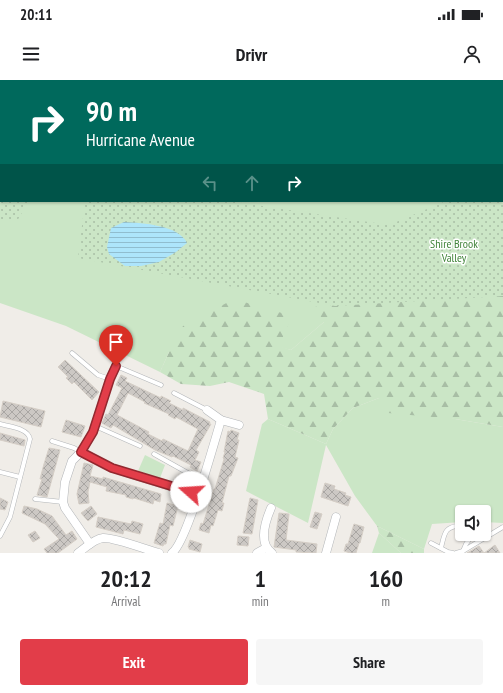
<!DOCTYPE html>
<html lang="en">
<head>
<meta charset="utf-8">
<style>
  body { margin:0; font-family:"PT Sans Narrow",sans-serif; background:#f6f6f6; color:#202124; height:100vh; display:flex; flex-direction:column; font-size:15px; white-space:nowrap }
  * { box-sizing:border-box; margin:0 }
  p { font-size:13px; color:#757577 }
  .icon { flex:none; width:22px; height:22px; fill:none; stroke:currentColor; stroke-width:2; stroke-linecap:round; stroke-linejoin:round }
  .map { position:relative; height:473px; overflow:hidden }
  .details { display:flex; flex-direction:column; background:#fff; flex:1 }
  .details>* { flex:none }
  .hud { position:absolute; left:0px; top:0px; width:503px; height:122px; box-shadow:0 1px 3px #0004; background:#00695c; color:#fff; overflow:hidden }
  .fabs { position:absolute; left:455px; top:425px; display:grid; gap:8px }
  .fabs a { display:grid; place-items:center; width:36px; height:36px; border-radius:4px; background:#fff; box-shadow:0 1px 3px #0004; font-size:20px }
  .pin { position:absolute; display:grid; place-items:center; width:34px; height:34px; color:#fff; margin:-41px -17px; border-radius:50% 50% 50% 0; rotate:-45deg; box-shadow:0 0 4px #0007 }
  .pin .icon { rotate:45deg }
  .me { position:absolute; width:44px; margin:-22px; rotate:289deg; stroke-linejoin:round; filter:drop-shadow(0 0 3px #0008) }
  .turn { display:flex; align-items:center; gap:14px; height:84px; padding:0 20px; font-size:18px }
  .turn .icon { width:52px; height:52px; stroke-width:2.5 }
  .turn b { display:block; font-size:28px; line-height:34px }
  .lanes { display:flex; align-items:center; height:38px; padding:0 20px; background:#0003; justify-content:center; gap:20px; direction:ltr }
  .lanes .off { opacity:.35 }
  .eta { display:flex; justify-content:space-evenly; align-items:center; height:68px; text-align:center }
  .eta b { font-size:24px; font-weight:700; line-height:28px }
  .primary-button { display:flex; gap:8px; margin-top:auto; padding:8px 20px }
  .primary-button a { flex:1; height:46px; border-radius:4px; background:#e23d49; color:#fff; font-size:16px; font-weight:700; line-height:46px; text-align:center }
  .primary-button a+a { background:#f6f6f6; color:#202124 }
  .status { display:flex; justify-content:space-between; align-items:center; height:28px; padding:0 20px; background:#fff; direction:ltr }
  .status svg { height:11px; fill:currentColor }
  header { display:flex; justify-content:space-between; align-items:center; height:52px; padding:0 20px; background:#fff; font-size:18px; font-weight:700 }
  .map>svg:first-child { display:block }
</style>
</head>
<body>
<div class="status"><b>20:11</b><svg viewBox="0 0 49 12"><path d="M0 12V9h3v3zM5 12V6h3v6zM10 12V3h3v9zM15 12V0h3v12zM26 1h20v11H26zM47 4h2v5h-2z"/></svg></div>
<header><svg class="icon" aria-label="menu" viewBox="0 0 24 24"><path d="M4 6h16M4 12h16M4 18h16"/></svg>Drivr<svg class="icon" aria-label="person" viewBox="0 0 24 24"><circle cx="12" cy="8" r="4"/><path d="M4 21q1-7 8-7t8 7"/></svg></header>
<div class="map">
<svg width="503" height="473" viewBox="0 0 503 473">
  <defs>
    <pattern id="forest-firs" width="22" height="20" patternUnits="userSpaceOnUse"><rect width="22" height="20" fill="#cbe6c6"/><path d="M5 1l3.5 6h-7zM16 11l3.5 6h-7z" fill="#a8bea5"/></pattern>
    <pattern id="park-dots" width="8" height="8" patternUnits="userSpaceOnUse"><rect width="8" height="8" fill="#cbe6c6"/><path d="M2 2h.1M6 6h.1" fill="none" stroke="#a8bea5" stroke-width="1.8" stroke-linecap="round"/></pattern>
    <pattern id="water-rules" width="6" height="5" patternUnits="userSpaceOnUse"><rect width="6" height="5" fill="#ade5fb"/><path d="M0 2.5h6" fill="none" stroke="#90bdcf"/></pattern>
    <pattern id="building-cross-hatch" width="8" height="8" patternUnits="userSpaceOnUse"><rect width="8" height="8" fill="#ccc8c4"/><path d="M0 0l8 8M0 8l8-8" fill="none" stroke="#a9a6a3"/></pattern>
  </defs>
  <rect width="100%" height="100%" fill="#f0ede8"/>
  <g fill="#cbe6c6">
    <polygon points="103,0 379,0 103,1"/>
    <polygon points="503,45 503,123 332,202 324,242 291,270 279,267 169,272 160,292 66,246 0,223 0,78 1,121 502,121"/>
    <polygon points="379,318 455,339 503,347 503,443 484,442 484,432 462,432 462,442 432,444 424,469 377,446 355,416 326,365 308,443 246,411 262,344 268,339 326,364 333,349 353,328"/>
    <polygon points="145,375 165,385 160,398 138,391"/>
    <polygon points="379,453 401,473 372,473"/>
  </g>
  <g fill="url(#forest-firs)">
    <polygon points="503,123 503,347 455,339 388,333 379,318 353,328 333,349 326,364 268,339 264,314 229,302 210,306 181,304 160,292 169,272 183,246 234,219 292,236 279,266 291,270 324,242 315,228 331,203 341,167"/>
    <polygon points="377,446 424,469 424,473 401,473 379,453"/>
  </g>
  <g fill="url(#park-dots)">
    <polygon points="0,0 237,0 1,1 1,121 29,121 17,141 0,139"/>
    <polygon points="375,0 503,0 503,31 502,1"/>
    <polygon points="502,101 503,101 503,216 335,226 78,178 85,121 229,121 389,145 446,121 502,121"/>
  </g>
  <path fill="url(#water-rules)" d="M 124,142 C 143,143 178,145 187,163 L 176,172 L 159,182 L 141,186 L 125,186 L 109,174 L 107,167 L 111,148 Z"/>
  <g fill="url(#building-cross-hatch)" stroke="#d5cec6" fill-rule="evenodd">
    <polygon points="65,280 99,312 92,320 74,302 72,304 66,298 68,297 58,287"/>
    <path d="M 121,295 L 127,298 L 125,301 L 161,318 L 161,316 L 171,321 L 169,323 L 183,330 L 183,328 L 210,342 L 209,344 L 211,344 L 196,370 L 199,372 L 195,380 L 201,382 L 197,391 L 190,387 L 191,385 L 173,376 L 172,377 L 155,370 L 113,345 L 111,348 L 102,343 L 106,334 L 108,335 L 122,308 L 116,305 ZM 128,313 L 145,322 L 144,323 L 169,334 L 168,335 L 175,339 L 176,337 L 198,349 L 188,371 L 163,359 L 162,361 L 148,354 L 149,352 L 117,335 Z"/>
    <polygon points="3,321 45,331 41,347 0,337"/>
    <polygon points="66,340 85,346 81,357 62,352"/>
    <polygon points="231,350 239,353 237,360 239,360 235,377 238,378 231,396 229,396 222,423 224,423 222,431 218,430 213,446 211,445 209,453 199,450 201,443 203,444 214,409 215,409 224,379 223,378 225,372 224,372 228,351 230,352"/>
    <polygon points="0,353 25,360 24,366 0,360"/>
    <polygon points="49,368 60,370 47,417 37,415 42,399 40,399 44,384"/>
    <polygon points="84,383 93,385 90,396 103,399 103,397 113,400 161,414 160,422 154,420 153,424 134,418 133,419 126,417 126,415 106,411 107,407 90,402 88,412 89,423 79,424 77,414"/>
    <polygon points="325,403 335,406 334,409 346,413 345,415 351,417 348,426 321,417"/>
    <polygon points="175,415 184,418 182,425 173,423"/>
    <polygon points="0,418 8,422 5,430 0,429"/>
    <polygon points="250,418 258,420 252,454 243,453"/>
    <polygon points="167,423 178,426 173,446 170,445 166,464 164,464 163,466 154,463 160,443 163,444"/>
    <polygon points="24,426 37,429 52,436 66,455 72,451 77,459 58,473 47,473 44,469 59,459 45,444 22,433"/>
    <polygon points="91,426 97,434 88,441 81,433"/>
    <polygon points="315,432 322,434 317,449 310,447"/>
    <polygon points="279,433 289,434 286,460 317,464 316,473 296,472 296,470 274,467"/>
    <polygon points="98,437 131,444 132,441 143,444 140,454 124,450 123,454 96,447"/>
    <polygon points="354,444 364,447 360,463 359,463 356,473 350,473 344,471 346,464 348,464"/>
    <polygon points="35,451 40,458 33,462 28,455"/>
    <polygon points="238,456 249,457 248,466 237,465"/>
    <polygon points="190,460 202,464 200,472 189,469 189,468 188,467"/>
    <polygon points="495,465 500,473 467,473 479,466 484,473"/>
  </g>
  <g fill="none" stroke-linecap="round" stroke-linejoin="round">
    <g stroke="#b3b6b9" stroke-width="5">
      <g id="lane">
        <polyline points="72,273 98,295 110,299"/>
        <polyline points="116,286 161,305"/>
        <polyline points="174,313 207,330"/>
        <path d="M 0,344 C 10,347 28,348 30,359 L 10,437 L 0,456"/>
        <polyline points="95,346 140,366"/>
        <polyline points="52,361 74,368 81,372"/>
        <polyline points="154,374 195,397 203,400"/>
        <polyline points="0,392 20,397"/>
        <polyline points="35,419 63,422"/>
        <polyline points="431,463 448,472 453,473"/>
        <path d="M 441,468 C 445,452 444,447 462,445"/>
        <polyline points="463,471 466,464 473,454"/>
        <polyline points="456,473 463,471 503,447"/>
      </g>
    </g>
    <g stroke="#b3b6b9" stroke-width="9">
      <g id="street">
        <polyline points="207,330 221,340 239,345"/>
        <polyline points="81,372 112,388 198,415"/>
        <path d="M 271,428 C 265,442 258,463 272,473"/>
        <polyline points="90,464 65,428 63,422 65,402 72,381 81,372 93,352 110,299 116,286"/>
        <path d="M 78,473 C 85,468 94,459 103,458 C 114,457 147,470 159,473"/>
        <path d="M 172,473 C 187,462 214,363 221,340"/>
        <polyline points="257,473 266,468"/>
        <polyline points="326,473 336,437"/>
      </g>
    </g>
    <use href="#lane" stroke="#fff" stroke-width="4"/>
    <use href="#street" stroke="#fff" stroke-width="8"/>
  </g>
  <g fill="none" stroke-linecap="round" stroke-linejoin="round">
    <g stroke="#93282f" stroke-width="10">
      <polyline id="route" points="116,286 110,299 93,352 81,372 112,388 191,412"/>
    </g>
    <use href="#route" stroke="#e23d49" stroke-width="7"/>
  </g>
  <g text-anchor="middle" stroke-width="3" stroke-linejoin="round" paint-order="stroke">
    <g font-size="12" fill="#41843a" stroke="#fff">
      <text x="454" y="168">Shire Brook<tspan x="454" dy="14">Valley</tspan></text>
    </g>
  </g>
</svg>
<div class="fabs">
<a><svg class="icon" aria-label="sound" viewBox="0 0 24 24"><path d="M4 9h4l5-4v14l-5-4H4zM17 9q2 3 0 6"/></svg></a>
</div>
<div class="pin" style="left:116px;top:286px;background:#d93025"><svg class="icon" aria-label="arrive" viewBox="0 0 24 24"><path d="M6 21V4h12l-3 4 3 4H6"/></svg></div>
<svg class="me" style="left:191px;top:412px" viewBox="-20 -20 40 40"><circle r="19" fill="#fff"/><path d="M0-13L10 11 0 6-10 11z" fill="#e23d49"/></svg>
<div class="hud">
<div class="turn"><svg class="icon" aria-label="right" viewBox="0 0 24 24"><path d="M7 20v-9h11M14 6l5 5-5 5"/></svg><div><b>90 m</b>Hurricane Avenue</div></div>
<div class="lanes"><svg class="icon off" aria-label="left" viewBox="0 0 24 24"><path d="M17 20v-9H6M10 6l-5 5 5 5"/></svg><svg class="icon off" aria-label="ahead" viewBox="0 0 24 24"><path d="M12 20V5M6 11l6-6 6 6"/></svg><svg class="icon" aria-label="right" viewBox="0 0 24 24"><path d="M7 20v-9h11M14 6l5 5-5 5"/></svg></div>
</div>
</div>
<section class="details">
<div class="eta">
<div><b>20:12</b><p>Arrival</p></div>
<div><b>1</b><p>min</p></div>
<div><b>160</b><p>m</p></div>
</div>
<div class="primary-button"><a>Exit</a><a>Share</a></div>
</section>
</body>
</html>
